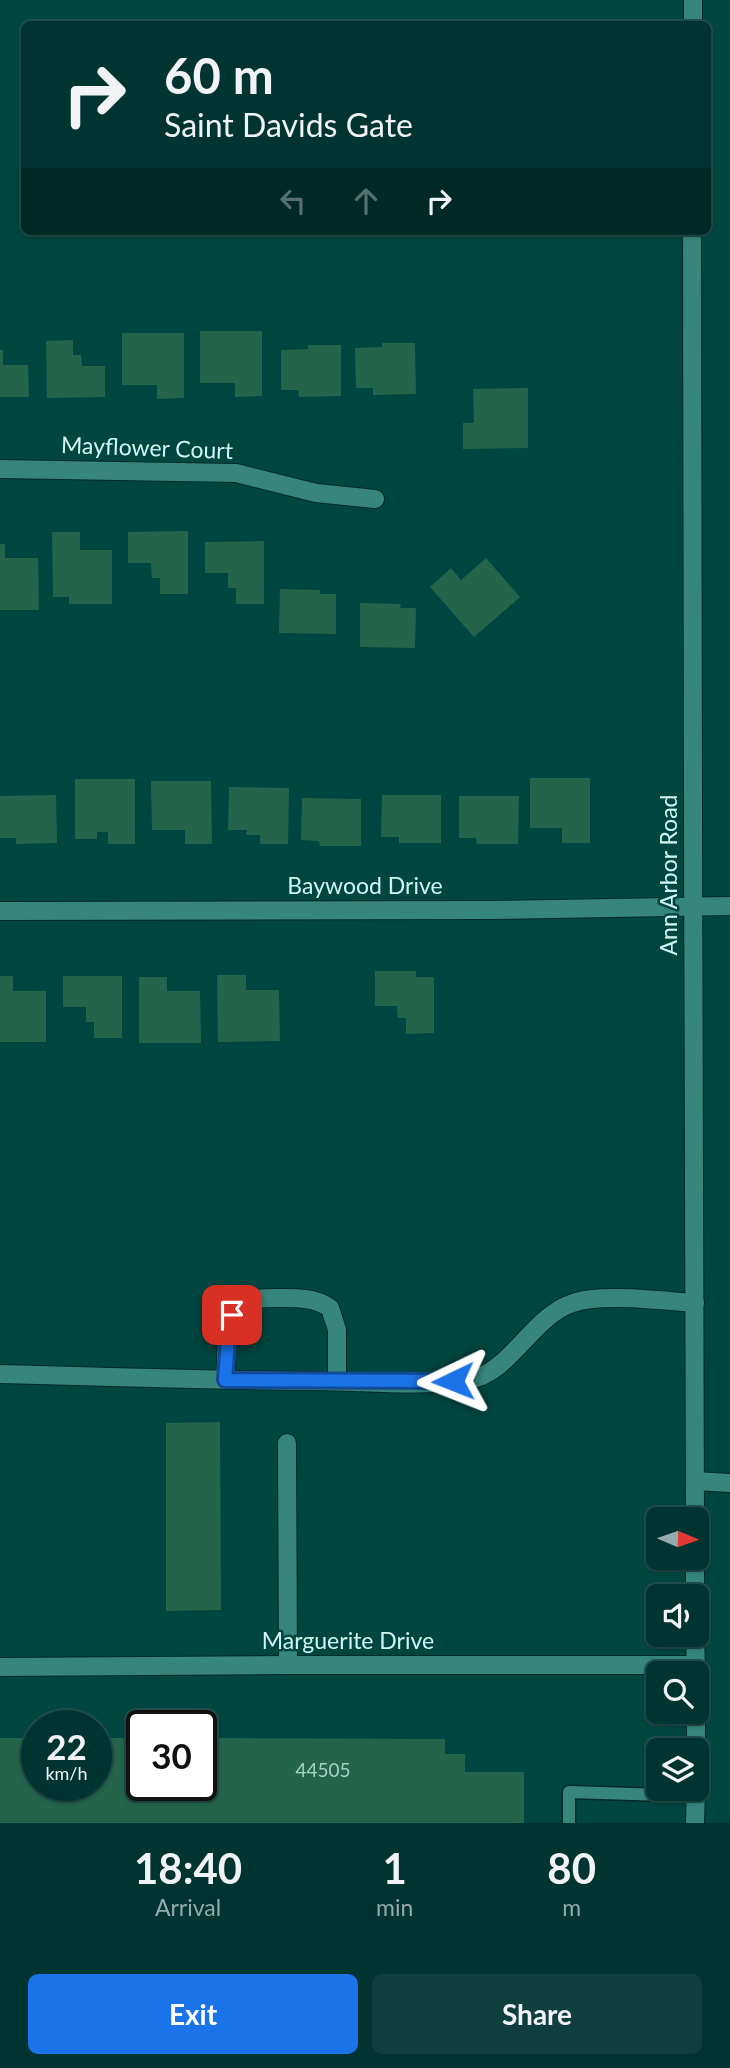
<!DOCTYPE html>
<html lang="en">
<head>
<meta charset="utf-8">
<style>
  body { margin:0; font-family:Lato,sans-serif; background:#0e3f3c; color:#f1f3f6; height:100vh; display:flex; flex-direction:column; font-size:26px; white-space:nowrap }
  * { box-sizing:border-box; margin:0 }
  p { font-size:23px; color:#95aaab }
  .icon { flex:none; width:38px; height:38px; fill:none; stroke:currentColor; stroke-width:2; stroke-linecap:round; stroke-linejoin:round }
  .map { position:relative; height:1823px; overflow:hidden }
  .sheet { display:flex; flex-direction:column; background:#003430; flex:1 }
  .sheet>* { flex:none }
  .top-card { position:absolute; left:21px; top:21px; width:690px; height:214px; border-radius:10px; box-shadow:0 2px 5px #0004,0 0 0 2px #224f4c; background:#003430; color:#f1f3f6; overflow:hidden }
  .needle { width:46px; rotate:92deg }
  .fabs { position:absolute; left:646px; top:1507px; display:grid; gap:14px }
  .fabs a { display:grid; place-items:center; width:63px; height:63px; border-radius:10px; background:#003430; box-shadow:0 2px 5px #0004,0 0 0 2px #224f4c; font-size:35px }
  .speed { position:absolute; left:21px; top:1710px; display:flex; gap:14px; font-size:35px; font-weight:700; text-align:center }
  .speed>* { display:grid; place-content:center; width:91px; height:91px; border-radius:50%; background:#003430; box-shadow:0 2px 5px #0004,0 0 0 2px #224f4c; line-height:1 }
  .speed small { font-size:18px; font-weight:400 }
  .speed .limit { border:4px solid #111; border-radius:10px; background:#fff; color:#111 }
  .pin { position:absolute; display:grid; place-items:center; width:60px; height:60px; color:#fff; margin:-30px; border-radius:14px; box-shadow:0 4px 10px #0006 }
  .me { position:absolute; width:77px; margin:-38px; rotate:268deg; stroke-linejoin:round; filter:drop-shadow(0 0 5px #0008) }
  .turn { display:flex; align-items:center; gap:24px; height:147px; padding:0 28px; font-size:32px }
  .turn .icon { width:91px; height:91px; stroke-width:2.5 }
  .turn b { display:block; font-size:49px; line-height:60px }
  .lanes { display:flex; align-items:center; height:66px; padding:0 28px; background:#0003; justify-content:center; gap:35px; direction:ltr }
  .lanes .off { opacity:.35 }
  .eta { display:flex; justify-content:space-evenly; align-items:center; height:119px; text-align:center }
  .eta b { font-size:42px; font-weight:700; line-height:49px }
  .action { display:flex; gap:14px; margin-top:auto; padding:14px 28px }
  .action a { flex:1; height:80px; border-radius:10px; background:#1a73e8; color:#fff; font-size:28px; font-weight:700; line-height:80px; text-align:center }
  .action a+a { background:#0e3f3c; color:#f1f3f6 }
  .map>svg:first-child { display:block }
</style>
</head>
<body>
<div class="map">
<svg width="730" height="1823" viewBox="0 0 730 1823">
  <rect width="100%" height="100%" fill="#004640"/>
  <g fill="#23644b">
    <polygon points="200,331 262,331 262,396 235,397 235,383 200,383"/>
    <polygon points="122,333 184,333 184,398 157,399 157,385 122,385"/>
    <polygon points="73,340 73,355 81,355 82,366 105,366 105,397 47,398 46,341"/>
    <polygon points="382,343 415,343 416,394 373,395 373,388 356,388 355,348 382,347"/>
    <polygon points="308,345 341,345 341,396 299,397 298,390 281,390 281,350 308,349"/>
    <polygon points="0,350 3,350 3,365 28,365 29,397 0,397"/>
    <polygon points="528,388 528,448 463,449 463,423 474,423 473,389"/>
    <polygon points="188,531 188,594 160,594 160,578 152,578 151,563 128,563 128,532"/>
    <polygon points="52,532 80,532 80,550 112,550 112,604 69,604 69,597 53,597"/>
    <polygon points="264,541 264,604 236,604 236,588 228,588 228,573 205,573 205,542"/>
    <polygon points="0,544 5,544 5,558 38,558 39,610 0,610"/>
    <polygon points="486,558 520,597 474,637 430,587 451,568 461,580"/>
    <polygon points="280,589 320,590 320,594 336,594 336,634 279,633"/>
    <polygon points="360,603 401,604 400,608 416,608 415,648 360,647"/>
    <polygon points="530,778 590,778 590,843 562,843 562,828 530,828"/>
    <polygon points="75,779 135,779 135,844 108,844 108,832 97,832 97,839 75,839"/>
    <polygon points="151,781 211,781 212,844 185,844 185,830 152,830"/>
    <polygon points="229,787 289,788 288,844 260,844 260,835 246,835 247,830 228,830"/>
    <polygon points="56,795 57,843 16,844 16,838 0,838 0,796"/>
    <polygon points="382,795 441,795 441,843 399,843 399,837 381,837"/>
    <polygon points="459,796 519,796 518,844 477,844 476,838 459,838"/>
    <polygon points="302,798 361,799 361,846 320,846 319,841 301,840"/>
    <polygon points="375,971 416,971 416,977 434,977 434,1033 406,1034 406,1018 398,1018 397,1006 375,1006"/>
    <polygon points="217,975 246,975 246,990 279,990 280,1041 218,1042"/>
    <polygon points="0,976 13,976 13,991 46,991 46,1042 0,1042"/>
    <polygon points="63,976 122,976 122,1038 94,1038 94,1022 86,1022 86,1007 63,1007"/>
    <polygon points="139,977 167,977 167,991 200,991 201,1043 139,1043"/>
    <polygon points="220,1422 221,1610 166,1611 166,1423"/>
    <polygon points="0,1738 37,1738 37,1785 96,1785 96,1738 142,1738 142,1785 201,1785 201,1738 445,1739 445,1754 465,1754 465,1772 524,1772 524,1823 0,1823"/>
  </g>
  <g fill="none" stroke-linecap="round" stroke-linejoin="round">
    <g stroke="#002a26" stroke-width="15">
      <polyline id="service" points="569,1823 569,1792 696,1796"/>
    </g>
    <g stroke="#002a26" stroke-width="20">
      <g id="minor">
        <polyline points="0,469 236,473 316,493 375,499"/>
        <polyline points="0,911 489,910 730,906"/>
        <path d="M 0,1374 C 104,1377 209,1380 313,1381 C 363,1381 418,1387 468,1380 C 510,1374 532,1316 573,1303 C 602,1293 663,1301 695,1303"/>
        <path d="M 225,1380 C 227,1361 224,1318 240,1306 C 251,1297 269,1298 282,1298 C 299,1298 316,1298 330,1308 L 337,1330 L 337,1381"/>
        <polyline points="287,1443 288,1665"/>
        <polyline points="695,1481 730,1483"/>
        <polyline points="0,1667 288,1665 696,1665"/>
      </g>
    </g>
    <g stroke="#002a26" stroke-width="20">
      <g id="secondary">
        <polyline points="693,24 693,0"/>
        <path d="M 692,231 C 692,660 694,1090 695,1519"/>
        <polyline points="695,1558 695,1596"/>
        <polyline points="695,1634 696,1673"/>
        <polyline points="696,1712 696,1750"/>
        <polyline points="695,1823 696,1788"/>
      </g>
    </g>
    <use href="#service" stroke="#37867c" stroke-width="12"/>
    <use href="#minor" stroke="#37867c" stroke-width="18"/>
    <use href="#secondary" stroke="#37867c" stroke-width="18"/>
  </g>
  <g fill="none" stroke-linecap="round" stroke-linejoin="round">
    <g stroke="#114b97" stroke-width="18">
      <polyline id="route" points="232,1315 229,1326 225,1380 453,1381"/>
    </g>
    <use href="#route" stroke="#1a73e8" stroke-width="12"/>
  </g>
  <g text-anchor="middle" stroke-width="5" stroke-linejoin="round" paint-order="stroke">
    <g font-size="19" fill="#a6d2c7">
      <text x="323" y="1777">44505</text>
    </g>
    <g font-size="23" fill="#d1f6f0" stroke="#004640">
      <text transform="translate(147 448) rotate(2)" y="8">Mayflower Court</text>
      <text transform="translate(669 875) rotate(-90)" y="8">Ann Arbor Road</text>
      <text x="365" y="894">Baywood Drive</text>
      <text x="348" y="1649">Marguerite Drive</text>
    </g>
  </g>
</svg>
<div class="fabs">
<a><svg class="needle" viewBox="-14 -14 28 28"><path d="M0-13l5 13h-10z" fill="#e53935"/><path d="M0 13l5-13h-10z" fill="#95aaab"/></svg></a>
<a><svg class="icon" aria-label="sound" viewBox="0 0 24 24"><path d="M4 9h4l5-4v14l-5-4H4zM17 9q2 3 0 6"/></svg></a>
<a><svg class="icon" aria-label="search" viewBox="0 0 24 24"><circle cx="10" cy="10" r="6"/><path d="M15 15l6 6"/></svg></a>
<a><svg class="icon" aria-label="layers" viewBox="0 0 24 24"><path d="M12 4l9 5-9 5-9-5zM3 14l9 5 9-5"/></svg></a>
</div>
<div class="speed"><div>22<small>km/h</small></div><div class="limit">30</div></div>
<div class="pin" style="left:232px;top:1315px;background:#d93025"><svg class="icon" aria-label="arrive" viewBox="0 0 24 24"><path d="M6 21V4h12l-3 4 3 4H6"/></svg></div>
<svg class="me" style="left:453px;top:1381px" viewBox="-20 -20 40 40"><path d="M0-17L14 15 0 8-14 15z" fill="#1a73e8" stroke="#fff" stroke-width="4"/></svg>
<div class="top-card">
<div class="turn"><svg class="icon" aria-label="right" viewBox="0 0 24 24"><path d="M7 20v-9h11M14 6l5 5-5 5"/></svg><div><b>60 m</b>Saint Davids Gate</div></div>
<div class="lanes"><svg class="icon off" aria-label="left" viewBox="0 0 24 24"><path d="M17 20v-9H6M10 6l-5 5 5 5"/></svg><svg class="icon off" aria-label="ahead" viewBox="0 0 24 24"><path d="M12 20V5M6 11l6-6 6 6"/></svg><svg class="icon" aria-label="right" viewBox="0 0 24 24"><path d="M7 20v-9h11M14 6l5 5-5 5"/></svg></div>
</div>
</div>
<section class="sheet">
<div class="eta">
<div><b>18:40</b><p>Arrival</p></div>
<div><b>1</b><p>min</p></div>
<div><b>80</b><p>m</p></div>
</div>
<div class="action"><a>Exit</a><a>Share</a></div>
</section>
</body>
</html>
